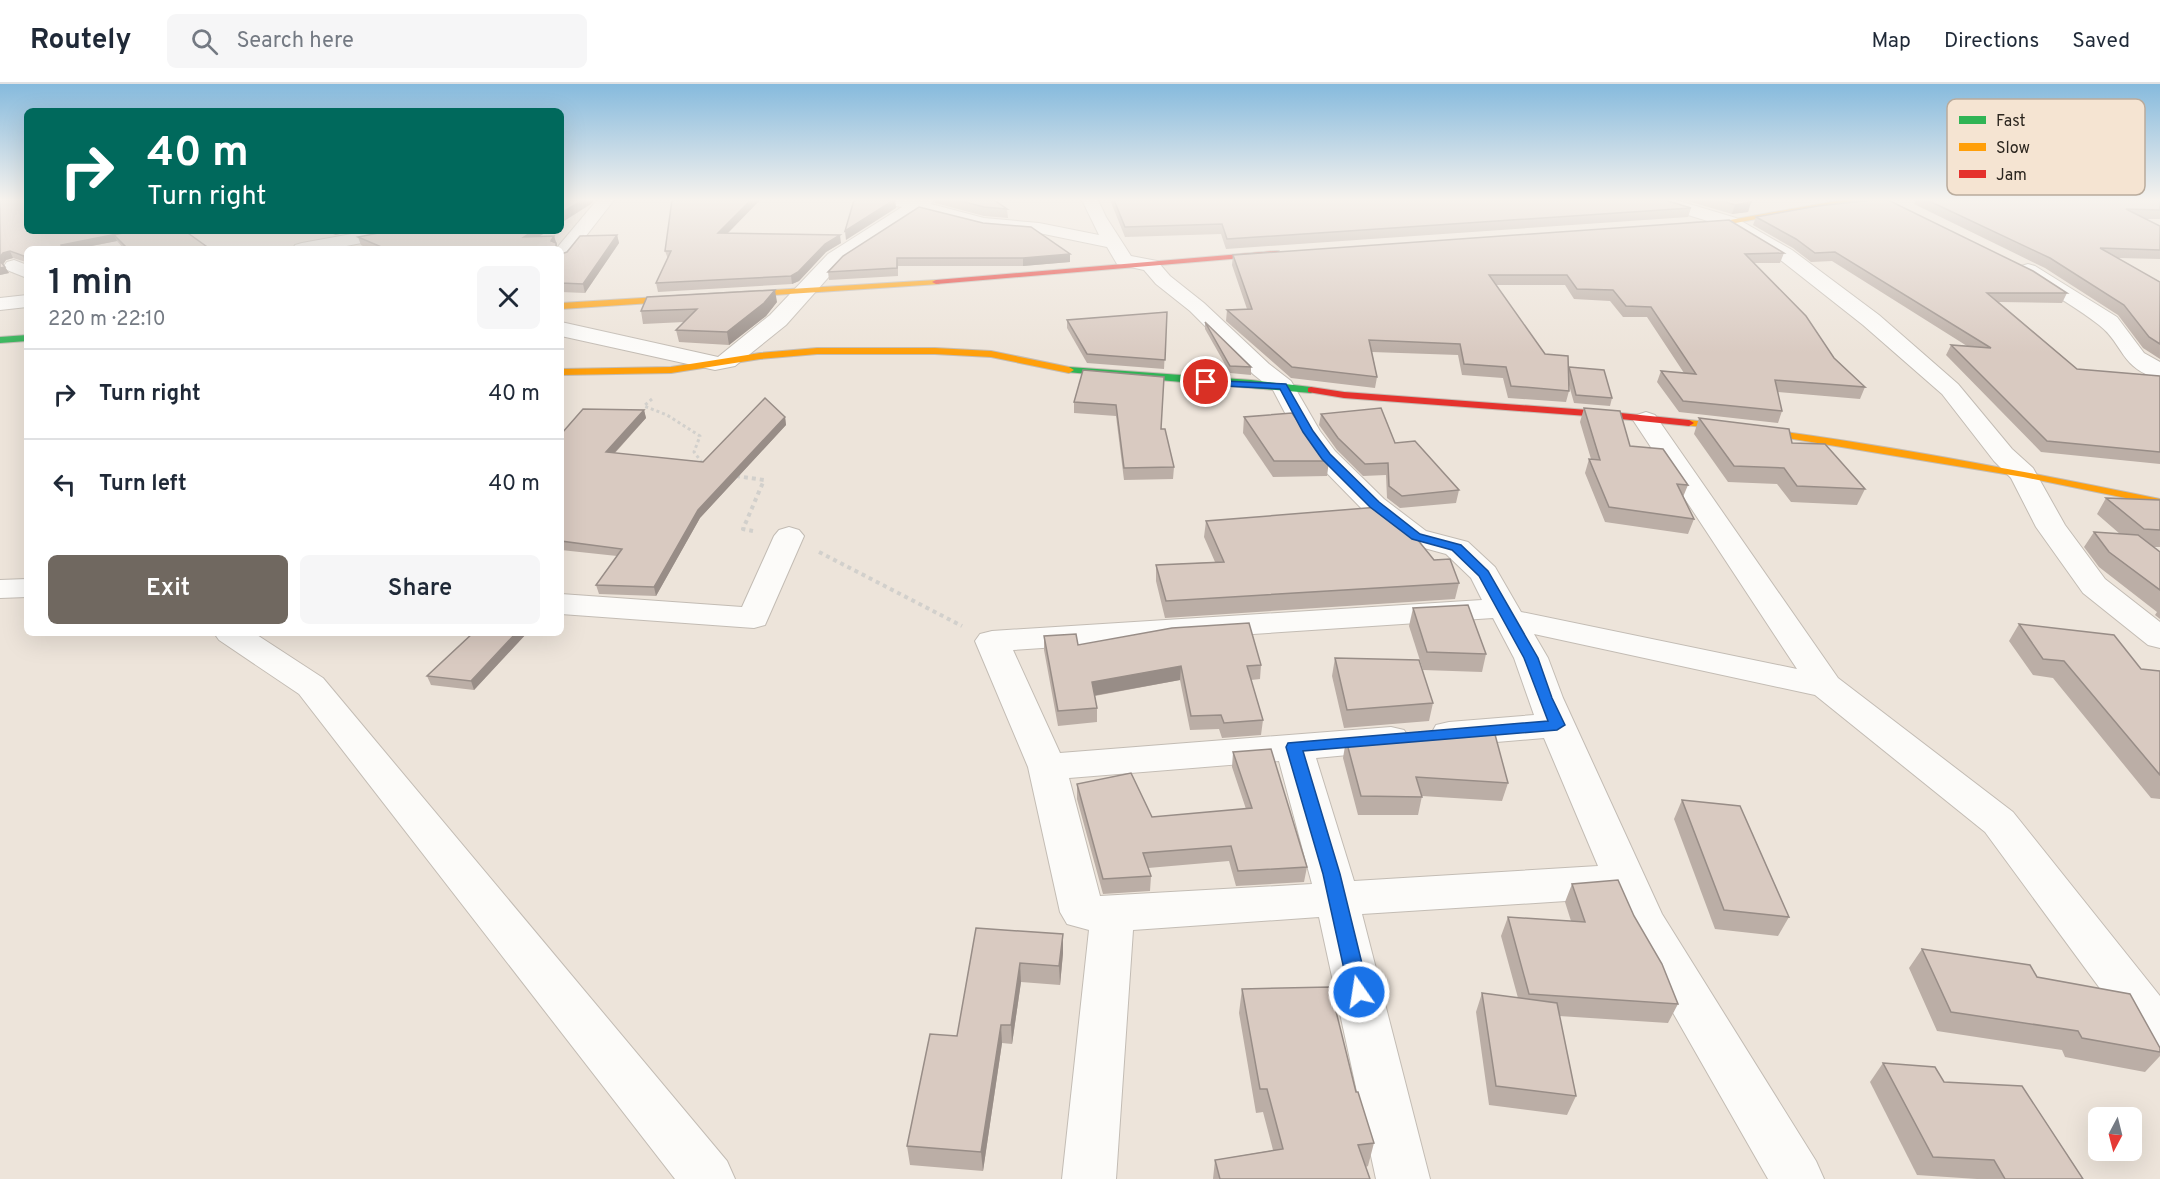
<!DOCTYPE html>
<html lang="en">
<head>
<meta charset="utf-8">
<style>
  body { margin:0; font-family:Overpass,sans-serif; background:#f6f6f7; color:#1f2937; height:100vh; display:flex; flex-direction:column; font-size:22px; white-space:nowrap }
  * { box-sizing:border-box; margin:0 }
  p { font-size:20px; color:#747a83 }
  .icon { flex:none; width:33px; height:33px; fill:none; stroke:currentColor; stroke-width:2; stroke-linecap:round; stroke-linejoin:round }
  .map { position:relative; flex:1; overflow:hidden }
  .sheet { position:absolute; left:24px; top:162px; width:540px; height:390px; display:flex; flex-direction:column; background:#fff; border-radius:9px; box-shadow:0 6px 24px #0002 }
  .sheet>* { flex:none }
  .hud { position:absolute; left:24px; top:24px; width:540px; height:126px; border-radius:9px; box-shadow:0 6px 24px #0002; background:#00695c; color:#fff; overflow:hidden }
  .needle { width:39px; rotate:187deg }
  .fabs { position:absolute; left:2088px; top:1023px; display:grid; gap:12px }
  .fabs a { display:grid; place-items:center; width:54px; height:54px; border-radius:9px; background:#fff; box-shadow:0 6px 24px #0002; font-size:30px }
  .pin { position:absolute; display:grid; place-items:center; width:51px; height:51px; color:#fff; margin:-26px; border:3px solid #fff; border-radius:50%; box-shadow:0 2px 6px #0007 }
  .me { position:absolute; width:66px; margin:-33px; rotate:347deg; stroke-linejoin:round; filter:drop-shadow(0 0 4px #0008) }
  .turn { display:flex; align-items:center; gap:21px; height:126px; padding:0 24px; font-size:27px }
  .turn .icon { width:78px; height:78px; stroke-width:2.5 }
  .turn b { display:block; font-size:42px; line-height:51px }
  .round { display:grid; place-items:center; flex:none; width:63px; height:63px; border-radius:9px; background:#f6f6f7 }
  .summary { display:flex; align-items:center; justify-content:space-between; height:102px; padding:0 24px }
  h1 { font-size:36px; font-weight:600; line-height:45px }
  .action { display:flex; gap:12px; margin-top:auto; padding:12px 24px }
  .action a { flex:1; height:69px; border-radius:9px; background:#706860; color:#fff; font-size:24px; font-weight:600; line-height:69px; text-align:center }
  .action a+a { background:#f6f6f7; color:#1f2937 }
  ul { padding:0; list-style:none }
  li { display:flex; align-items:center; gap:18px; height:90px; padding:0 24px; border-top:2px solid #e0e1e3 }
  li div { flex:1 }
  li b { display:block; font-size:22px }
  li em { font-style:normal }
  header { display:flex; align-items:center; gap:36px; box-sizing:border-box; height:84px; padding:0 30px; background:#fff; border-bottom:2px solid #e0e1e3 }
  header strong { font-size:28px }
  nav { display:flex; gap:33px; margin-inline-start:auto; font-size:21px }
  .search { width:420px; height:54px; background:#f6f6f7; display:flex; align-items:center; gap:15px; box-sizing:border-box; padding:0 21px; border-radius:9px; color:#747a83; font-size:22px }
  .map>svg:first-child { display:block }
</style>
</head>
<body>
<header>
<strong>Routely</strong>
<div class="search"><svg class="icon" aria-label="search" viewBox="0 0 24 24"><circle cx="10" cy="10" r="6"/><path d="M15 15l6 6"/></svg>Search here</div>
<nav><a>Map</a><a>Directions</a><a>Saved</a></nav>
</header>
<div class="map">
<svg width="2160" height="1095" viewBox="0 0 2160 1095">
  <rect width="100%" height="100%" fill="#ede4da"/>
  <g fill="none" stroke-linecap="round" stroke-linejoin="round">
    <g stroke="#c3bcb4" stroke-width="2">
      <g id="street">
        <polygon points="597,116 614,116 568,175 561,177 561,165 556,165"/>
        <path d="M 895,116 L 934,116 L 931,120 L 984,134 L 1039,139 L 1099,151 L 1082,116 L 1098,116 L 1106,133 L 1131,172 L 1157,177 L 1170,192 L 1204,219 L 1269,280 L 1291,297 L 1320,347 L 1335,367 L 1384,415 L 1426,447 L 1468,458 L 1495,483 L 1521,528 L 1797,585 L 1633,336 L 1637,331 L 1646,328 L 1655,331 L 1838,594 L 2013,728 L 2160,912 L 2160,969 L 2143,963 L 1985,748 L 1815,611 L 1534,550 L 1548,574 L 1563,614 L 1662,830 L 1816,1077 L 1824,1095 L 1768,1095 L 1628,850 L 1612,814 L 1362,830 L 1430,1095 L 1376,1095 L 1319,833 L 1133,846 L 1116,1095 L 1062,1095 L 1089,846 L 1067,840 L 1060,828 L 1028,683 L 975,557 L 980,550 L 992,547 L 1482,516 L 1471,494 L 1446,470 L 1406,459 L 1364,427 L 1317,379 L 1295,348 L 1273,306 L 1253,290 L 1190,227 L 1156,200 L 1144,186 L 1117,180 L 1107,163 L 1039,149 L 984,144 L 919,128 L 842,178 L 786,241 L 735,282 L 715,286 L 561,252 L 561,238 L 718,273 L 770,231 L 828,170 L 902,123 L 896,122 ZM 1493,534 L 1514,574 L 1534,631 L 1449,638 L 1436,641 L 1431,650 L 1436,659 L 1449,662 L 1544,654 L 1598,782 L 1354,797 L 1316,674 L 1391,667 L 1404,664 L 1410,655 L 1404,646 L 1391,643 L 1060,669 L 1013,566 ZM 1279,677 L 1312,800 L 1100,812 L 1069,694 Z"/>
        <polygon points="1650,116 1676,116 1736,134 1792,166 1879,231 1958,300 2012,365 2033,384 2065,441 2105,495 2160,538 2160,564 2148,561 2083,509 2036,443 2011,394 1994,377 1942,310 1863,241 1778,174 1724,142 1652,120"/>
        <polygon points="368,147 406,147 403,151 397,152 331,165 293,165 295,161 302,159"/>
        <polygon points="14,176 27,181 27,194 7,186 4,182 7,178"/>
        <path d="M 2028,180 L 2035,182 L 2117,233 L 2144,269 L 2160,278 L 2160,295 C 2120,285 2124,260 2099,241 C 2075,222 2047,207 2021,190 L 2018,186 L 2021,182 Z"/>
        <polygon points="27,211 27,223 0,226 0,214"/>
        <polygon points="789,443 799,446 804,452 765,541 754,544 561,530 561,510 742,523 774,452 779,446"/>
        <polygon points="27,495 27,513 0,514 0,496"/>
        <polygon points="214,549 254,549 323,594 727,1077 735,1095 675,1095 299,610 219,556"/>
      </g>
    </g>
    <g stroke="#c3bcb4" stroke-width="2">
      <g id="fast">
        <polygon points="27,251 27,257 0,259 0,253"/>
        <polygon points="1069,283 1251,296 1311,303 1316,306 1311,309 1066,288 1064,286"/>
      </g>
    </g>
    <g stroke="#c3bcb4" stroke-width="2">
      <g id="slow">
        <polygon points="1842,116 1857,116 1730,140 1687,143 1683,141 1687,139 1730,136"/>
        <polygon points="936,196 940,198 939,200 561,225 561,219"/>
        <polygon points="817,264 935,264 991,267 1069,283 1074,286 1069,289 991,273 935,270 817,270 760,275 671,289 561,291 561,285 671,283 760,269"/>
        <path d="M 1689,336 C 1847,353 2004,383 2160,415 L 2160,421 L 2023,393 L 1763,350 L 1685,341 L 1685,337 Z"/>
      </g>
    </g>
    <g stroke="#c3bcb4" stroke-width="2">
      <g id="jam">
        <polygon points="1276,167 1279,167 1279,171 936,200 932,198 936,196"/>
        <polygon points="1311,303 1344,308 1601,327 1689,336 1694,339 1689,342 1601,333 1344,314 1308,308 1308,304"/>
      </g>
    </g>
    <polyline stroke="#d2d0cc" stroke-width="3" stroke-dasharray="3 3" stroke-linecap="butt" points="652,315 644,322 667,331 700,352 694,368 704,381"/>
    <g stroke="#d2d0cc" stroke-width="4" stroke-dasharray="4 4" stroke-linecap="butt">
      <polyline points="703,380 705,382"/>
      <polyline points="736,392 764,396 743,445 753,447"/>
      <polyline points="819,468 962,542"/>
    </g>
    <use href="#street" fill="#fcfbf9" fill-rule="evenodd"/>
    <use href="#fast" fill="#30b455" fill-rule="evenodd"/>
    <use href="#slow" fill="#ff9f0a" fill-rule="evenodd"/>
    <use href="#jam" fill="#e5322d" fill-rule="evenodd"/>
  </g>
  <g fill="#bbaea6">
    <polygon points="0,116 27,147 185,147 210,165 124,165 117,157 76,165 27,165 26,178 13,174 6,176 3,180 9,189 0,191"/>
    <polygon points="760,116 728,149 841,159 826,168 799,197 792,200 658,208 656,199 668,175 665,167"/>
    <polygon points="935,116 994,116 1007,125 1008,134 984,132 935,119"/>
    <polygon points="1110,116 1665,116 1691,124 1688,133 1226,165 1221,150 1125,153"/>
    <polygon points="1684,116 1747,116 1751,118 1748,128 1732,130"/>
    <polygon points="1915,116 2160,116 2160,135 2145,135 2160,142 2160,175 2118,174 2160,198 2160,275 2143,264 2118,231 2045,184 1914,120"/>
    <polygon points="1756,133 2067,209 2062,219 1999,218 2077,285 2160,292 2160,380 2041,368 1946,271 1951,261 1967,262 1832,177 1811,178 1793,164 1753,141"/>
    <polygon points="326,147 355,147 335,151"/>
    <polygon points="617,151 619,159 585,209 561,208 561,170"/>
    <polygon points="554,152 558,165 369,165 361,161 358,153"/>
    <polygon points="1784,169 1780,179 1754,179 1834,274 1865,303 1860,315 1777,308 1782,327 1778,339 1679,328 1657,298 1661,287 1684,289 1647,233 1623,233 1610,217 1574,215 1565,201 1496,201 1545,270 1569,283 1612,314 1610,322 1574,319 1569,301 1569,307 1566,318 1508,314 1503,294 1462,291 1458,271 1372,268 1377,293 1375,304 1291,294 1226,237 1227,226 1247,225 1232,181 1233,171"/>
    <polygon points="1070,170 1070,178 1023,182 898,182 898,192 829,196 828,188 843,172"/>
    <polygon points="777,218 766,232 729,261 679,258 676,246 684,238 643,240 641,227"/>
    <polygon points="1167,228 1164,285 1087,279 1067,244 1067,236"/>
    <polygon points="1205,238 1251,283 1251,291 1230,289 1205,245"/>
    <polygon points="1083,286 1161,345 1174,383 1173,395 1124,396 1116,332 1074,329 1074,318"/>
    <polygon points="1584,324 1630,362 1688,401 1683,413 1694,435 1688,450 1605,438 1585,389 1589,375 1591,375 1580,338"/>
    <polygon points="644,326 646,334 615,369 703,378 785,333 786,341 700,434 656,512 599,510 596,501 617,472 561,466 561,349"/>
    <polygon points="1321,330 1395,359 1459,406 1456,419 1400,424 1387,414 1386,391 1363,392 1337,366 1319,341"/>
    <polygon points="1244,333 1317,365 1329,377 1327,392 1273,393 1243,349"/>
    <polygon points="1699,334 1792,359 1865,405 1857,421 1791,418 1777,400 1728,398 1694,350"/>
    <polygon points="2106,414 2160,416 2160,463 2153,463 2160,468 2160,535 2155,531 2157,528 2099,483 2084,463 2094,448 2120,450 2097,430"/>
    <polygon points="1206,437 1434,476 1459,499 1455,515 1165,534 1156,497 1156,481 1215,478 1204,453"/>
    <polygon points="1413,524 1486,570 1482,588 1423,586 1409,542"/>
    <polygon points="2019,540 2141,585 2160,587 2160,715 2151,714 2053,594 2033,591 2009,557"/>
    <polygon points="473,549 527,549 474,606 431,601 427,592"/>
    <polygon points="1044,552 1078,561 1261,581 1260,595 1251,596 1263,636 1261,651 1222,654 1219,645 1190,646 1180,596 1095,612 1097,624 1097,638 1058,642 1044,566"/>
    <polygon points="1335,574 1433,619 1429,637 1344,644 1332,592"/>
    <polygon points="1346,656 1508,699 1502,717 1422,712 1418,731 1358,731 1343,674"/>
    <polygon points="1233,668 1307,783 1304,798 1236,802 1229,777 1148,784 1151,792 1150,807 1103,810 1077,715 1077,700 1152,733 1246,725 1232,683"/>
    <polygon points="1682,716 1789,833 1778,852 1715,845 1674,735"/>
    <polygon points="1572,800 1634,832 1678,920 1668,939 1559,932 1576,1012 1567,1031 1489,1021 1476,928 1482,909 1518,914 1501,852 1508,833 1571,837 1565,818"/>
    <polygon points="976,844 1063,850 1063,869 1060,901 1021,898 1012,960 1002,959 983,1087 910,1081 907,1062 957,952"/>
    <polygon points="1922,865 2037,893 2160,964 2160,972 2145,988 2065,973 2062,966 1937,947 1909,884"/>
    <polygon points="1242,905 1356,1008 1374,1059 1368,1082 1366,1083 1370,1095 1213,1095 1215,1076 1273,1066 1263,1028 1256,1029 1239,929"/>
    <polygon points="1883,979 1944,998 2083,1095 1977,1095 1917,1091 1870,998"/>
  </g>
  <g fill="#988d87">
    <polygon points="583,116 594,116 591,120 561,139 561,129"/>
    <polygon points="751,116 760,116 720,157 718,149"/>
    <polygon points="895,116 896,124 846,156 845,147"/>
    <polygon points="1751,118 1748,128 1732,130 1735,121"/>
    <polygon points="334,147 355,147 335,151"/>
    <polygon points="533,147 548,147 526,161 524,153"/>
    <polygon points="114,151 117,157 76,165 62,165 61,161"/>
    <polygon points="617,151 619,159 585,209 583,200"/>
    <polygon points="840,151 841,159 826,168 799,197 792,200 791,192 825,160"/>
    <polygon points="554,152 558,165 556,165 551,157"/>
    <polygon points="10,167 13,174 6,176 2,182 0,179 0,173 3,169"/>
    <polygon points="1070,170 1070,178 1023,182 1023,174"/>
    <polygon points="5,183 9,189 0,191 0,184"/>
    <polygon points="775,206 777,218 766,232 729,261 727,248"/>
    <polygon points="644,326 646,334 608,376 606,368"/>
    <polygon points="785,333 786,341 700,434 656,512 654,503 698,426"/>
    <polygon points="516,549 527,549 474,606 471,597"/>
    <polygon points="1181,582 1180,596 1092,612 1092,598"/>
    <polygon points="1063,850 1063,869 1060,901 1059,882"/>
    <polygon points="1020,879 1021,898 1012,960 1011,941"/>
    <polygon points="1001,941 1002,959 983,1087 981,1068"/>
  </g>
  <g fill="#d9cac1" stroke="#988d87" stroke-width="1.5">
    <polygon points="0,116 27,116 27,147 132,147 61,161 62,165 27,165 27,179 26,179 24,172 10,167 3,169 0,173"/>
    <polygon points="561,116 583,116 561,129"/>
    <polygon points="672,116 751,116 718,149 840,151 825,160 798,188 791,192 656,199 671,167 665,167"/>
    <polygon points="854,116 894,116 845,147"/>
    <polygon points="957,116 994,116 1007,125 984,123"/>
    <polygon points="1114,116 1665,116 1691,124 1227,155 1222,140 1125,143"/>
    <polygon points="1719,116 1747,116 1751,118 1735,121"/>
    <polygon points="1872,116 1888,116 2033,187 2067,209 1987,209 2077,285 2160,292 2160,368 2047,357 1951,261 1991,264 1835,168 1815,169 1796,155 1756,133 1818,122"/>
    <polygon points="1927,116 2160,116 2160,126 2126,125 2160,142 2160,166 2100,164 2160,198 2160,260 2149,253 2124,221 2050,174"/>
    <polygon points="919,123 983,139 1031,143 1070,170 1023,174 897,174 897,184 828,188 843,172"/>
    <polygon points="1729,136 1784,169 1745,170 1806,232 1834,274 1865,303 1775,296 1782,327 1683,317 1661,287 1696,290 1651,223 1626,222 1613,206 1577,205 1567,191 1489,191 1545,270 1568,272 1569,307 1511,302 1506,283 1464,280 1460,260 1369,256 1377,293 1292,283 1227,226 1252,225 1233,171"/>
    <polygon points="132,147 185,147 210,165 128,165 114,151"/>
    <polygon points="389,147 533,147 524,153 554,152 551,157 556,159 556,165 386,165 358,153"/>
    <polygon points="617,151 583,200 561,199 561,170 567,168 580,152"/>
    <polygon points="0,177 5,183 0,184"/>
    <polygon points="775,206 764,219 727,248 676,246 697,225 641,227 647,213"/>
    <polygon points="1167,228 1165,276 1087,270 1067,236"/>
    <polygon points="1205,238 1251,283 1230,282"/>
    <polygon points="1569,283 1604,286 1612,314 1576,311"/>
    <polygon points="1083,286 1164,293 1161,345 1165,345 1174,383 1124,384 1116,321 1074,318"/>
    <polygon points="765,314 785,333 698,426 654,503 596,501 622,465 561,457 561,349 562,349 583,325 644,326 606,368 703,378"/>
    <polygon points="1381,324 1395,359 1415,357 1459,406 1402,412 1389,402 1388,379 1365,380 1338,354 1321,330"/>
    <polygon points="1584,324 1620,327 1630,362 1663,365 1688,401 1677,400 1694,435 1609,423 1589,375 1600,376"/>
    <polygon points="1292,329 1317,365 1329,377 1274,377 1244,333"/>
    <polygon points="1699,334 1789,345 1792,359 1825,360 1865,405 1797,402 1784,384 1734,382"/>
    <polygon points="2106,414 2160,416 2160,446 2144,445"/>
    <polygon points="1379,423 1409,445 1434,476 1450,475 1459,499 1166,517 1156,481 1224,478 1206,437"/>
    <polygon points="2094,448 2138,451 2160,468 2160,506 2109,468"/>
    <polygon points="1468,521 1486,570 1427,568 1413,524"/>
    <polygon points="1249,539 1261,581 1247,582 1263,636 1224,639 1221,631 1191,632 1181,582 1092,598 1097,624 1058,627 1044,552 1076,550 1078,561 1172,544"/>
    <polygon points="2019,540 2114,551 2141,585 2160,587 2160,691 2064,577 2043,575"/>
    <polygon points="473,549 516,549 471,597 427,592"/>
    <polygon points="1335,574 1419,576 1433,619 1347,626"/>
    <polygon points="1493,643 1508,699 1416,693 1422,713 1361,712 1346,656"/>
    <polygon points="1271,665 1307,783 1238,787 1231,762 1143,769 1151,792 1103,795 1077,700 1131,689 1152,733 1252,724 1233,668"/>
    <polygon points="1682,716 1740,722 1789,833 1724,826"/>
    <polygon points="1618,796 1634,832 1662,880 1678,920 1529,910 1508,833 1585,838 1572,800"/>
    <polygon points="976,844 1063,850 1059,882 1020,879 1011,941 1001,941 981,1068 907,1062 930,950 957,952"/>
    <polygon points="1922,865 2030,881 2037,893 2130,910 2160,964 2160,968 2082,954 2078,947 1951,928"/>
    <polygon points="1330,903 1356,1008 1358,1008 1374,1059 1358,1061 1370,1095 1220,1095 1215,1076 1283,1065 1267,1005 1260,1005 1242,905"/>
    <polygon points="1482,909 1557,919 1576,1012 1496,1002"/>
    <polygon points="1883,979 1935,983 1944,998 2022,1002 2083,1095 2005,1095 1994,1076 1933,1073"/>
  </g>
  <linearGradient id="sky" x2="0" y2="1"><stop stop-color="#86badd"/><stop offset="0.43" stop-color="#f7f3ee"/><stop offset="1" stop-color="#f7f3ee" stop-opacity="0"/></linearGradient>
  <rect width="2160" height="269" fill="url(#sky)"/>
  <polygon fill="#1a73e8" stroke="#114b97" stroke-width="1.5" points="1203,296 1286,300 1313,347 1330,370 1379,418 1420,450 1461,461 1488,487 1538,574 1552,614 1565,641 1557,646 1303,667 1340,790 1369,908 1366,914 1359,917 1352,914 1349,908 1323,790 1286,663 1288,659 1548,637 1524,574 1479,492 1452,466 1412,455 1370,423 1322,375 1303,348 1280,305 1206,301 1203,301"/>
  <rect x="1947" y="15" width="198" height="96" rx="9" fill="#f5e4d2" stroke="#b9ab9c" stroke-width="1.5"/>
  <rect x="1959" y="32" width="27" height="8" fill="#30b455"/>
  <rect x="1959" y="59" width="27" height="8" fill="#ff9f0a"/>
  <rect x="1959" y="86" width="27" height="8" fill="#e5322d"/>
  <g font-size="16" fill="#2c261f">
    <text x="1996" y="42">Fast</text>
    <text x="1996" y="69">Slow</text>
    <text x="1996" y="96">Jam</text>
  </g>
</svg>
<div class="fabs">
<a><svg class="needle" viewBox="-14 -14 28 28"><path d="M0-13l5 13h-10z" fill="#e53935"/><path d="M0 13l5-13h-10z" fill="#747a83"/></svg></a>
</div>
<div class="pin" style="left:1206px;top:298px;background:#d93025"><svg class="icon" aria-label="arrive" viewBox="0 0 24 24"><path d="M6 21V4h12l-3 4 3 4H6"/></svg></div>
<svg class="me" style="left:1359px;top:908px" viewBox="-20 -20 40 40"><circle r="17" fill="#1a73e8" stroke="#fff" stroke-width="3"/><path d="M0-11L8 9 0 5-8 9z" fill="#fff"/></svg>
<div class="hud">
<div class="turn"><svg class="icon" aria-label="right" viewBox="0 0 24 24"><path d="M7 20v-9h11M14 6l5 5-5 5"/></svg><div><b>40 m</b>Turn right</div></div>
</div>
<section class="sheet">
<div class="summary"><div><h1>1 min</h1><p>220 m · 22:10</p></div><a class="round"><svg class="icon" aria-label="close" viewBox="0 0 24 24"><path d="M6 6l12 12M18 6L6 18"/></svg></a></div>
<ul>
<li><svg class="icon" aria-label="right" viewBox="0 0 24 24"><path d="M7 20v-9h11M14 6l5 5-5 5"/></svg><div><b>Turn right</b></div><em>40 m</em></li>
<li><svg class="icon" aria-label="left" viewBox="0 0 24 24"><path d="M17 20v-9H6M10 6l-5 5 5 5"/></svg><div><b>Turn left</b></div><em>40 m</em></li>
</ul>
<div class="action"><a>Exit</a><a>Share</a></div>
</section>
</div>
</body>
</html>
